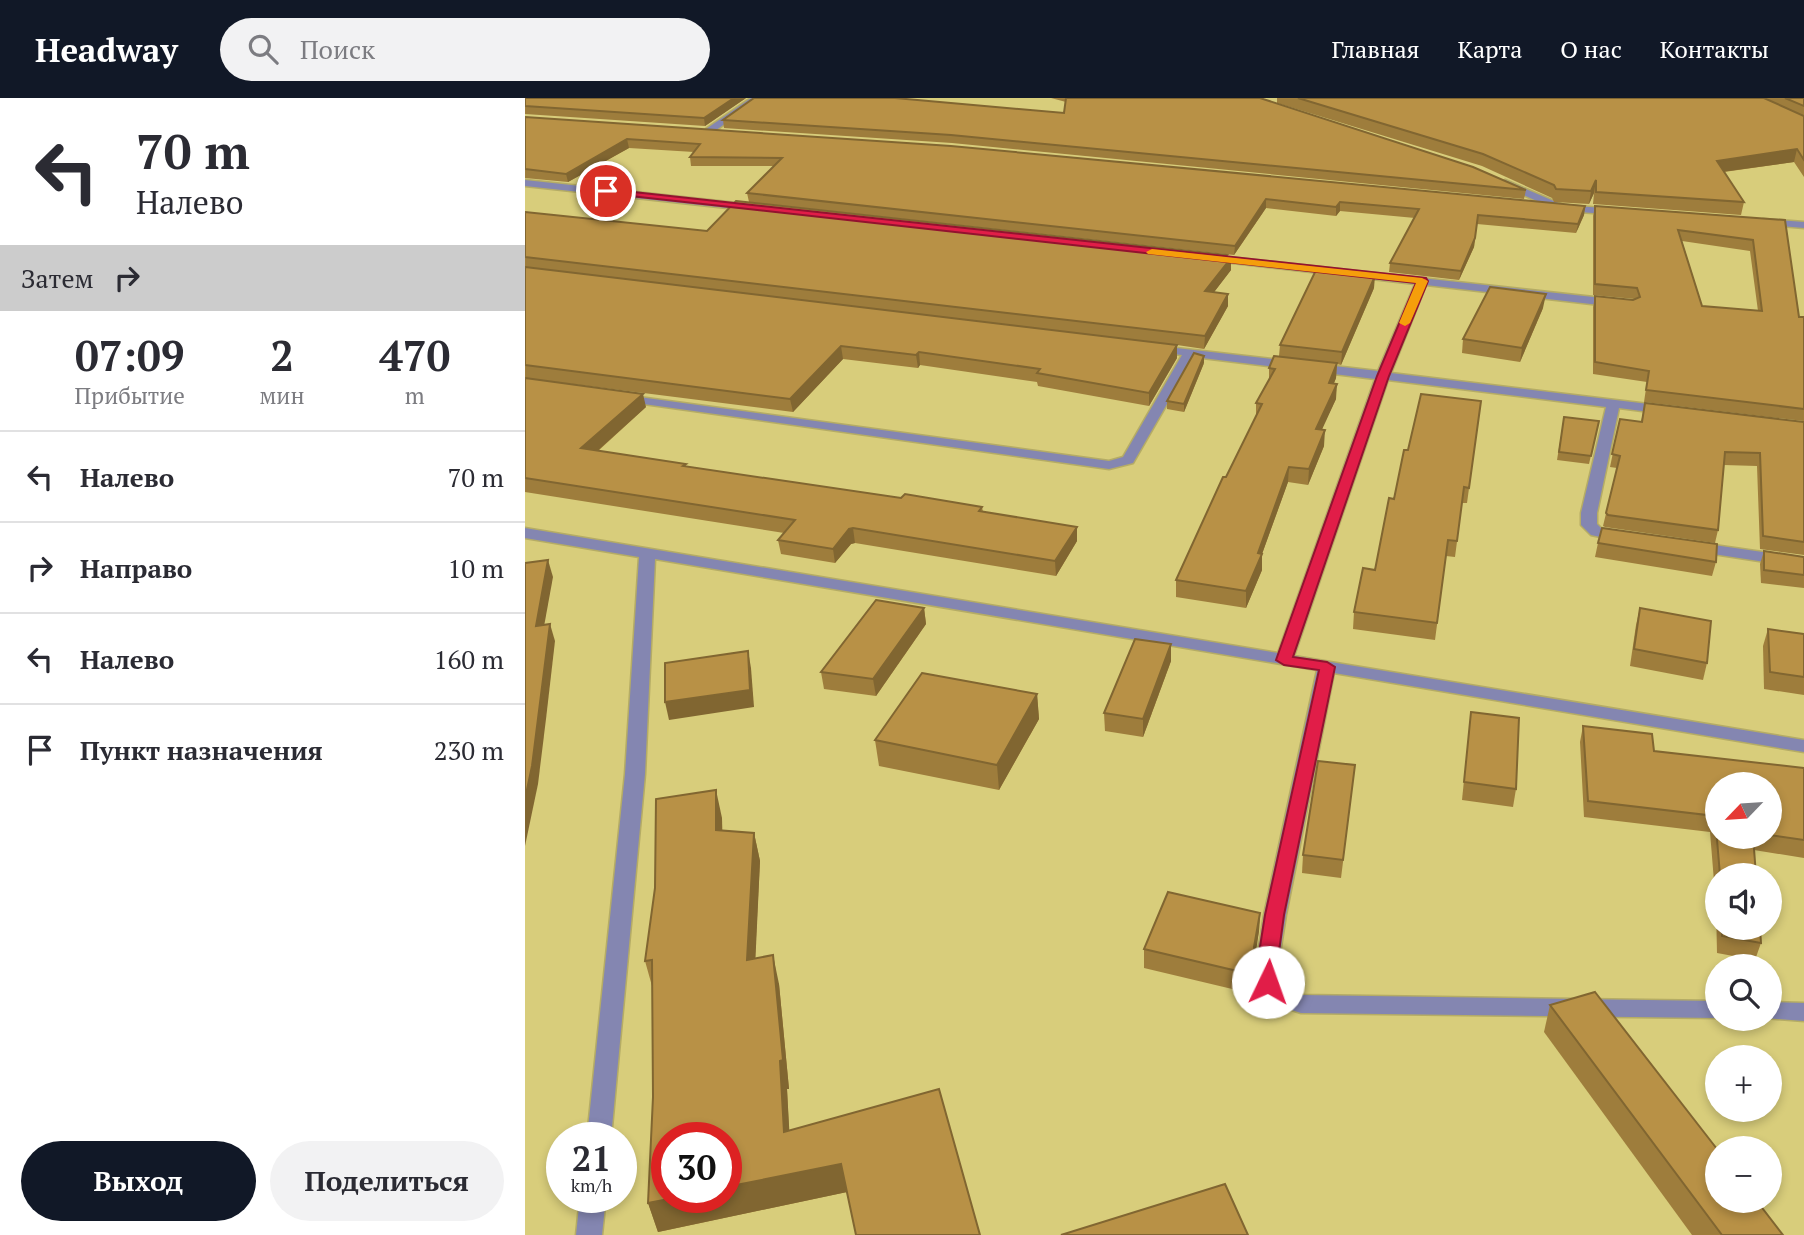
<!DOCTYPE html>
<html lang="ru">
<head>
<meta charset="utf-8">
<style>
  body { margin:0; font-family:"PT Serif",serif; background:#f2f2f3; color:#2b2b33; height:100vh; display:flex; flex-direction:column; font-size:26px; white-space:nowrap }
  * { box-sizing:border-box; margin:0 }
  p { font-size:23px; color:#7c7c81 }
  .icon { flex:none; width:38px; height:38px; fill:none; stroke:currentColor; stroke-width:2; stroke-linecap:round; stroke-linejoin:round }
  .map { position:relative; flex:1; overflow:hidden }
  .sheet { display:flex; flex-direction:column; background:#fff; width:525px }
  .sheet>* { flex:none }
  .banner { background:#fff; color:#2b2b33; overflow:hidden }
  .needle { width:46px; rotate:245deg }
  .buttons { position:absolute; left:1180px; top:674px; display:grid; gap:14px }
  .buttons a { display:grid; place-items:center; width:77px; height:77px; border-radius:50%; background:#fff; box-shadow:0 4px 10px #0003; font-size:35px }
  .speed { position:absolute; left:21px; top:1024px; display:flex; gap:14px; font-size:35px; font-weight:700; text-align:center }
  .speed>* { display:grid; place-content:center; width:91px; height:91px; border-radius:50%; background:#fff; box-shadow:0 4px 10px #0003; line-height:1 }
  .speed small { font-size:18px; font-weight:400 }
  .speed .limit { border:10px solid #d22; background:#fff; color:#111 }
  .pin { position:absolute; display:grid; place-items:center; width:60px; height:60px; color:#fff; margin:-30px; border:4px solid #fff; border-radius:50%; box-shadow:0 2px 7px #0007 }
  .me { position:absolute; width:77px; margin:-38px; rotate:3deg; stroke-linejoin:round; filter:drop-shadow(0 0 5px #0008) }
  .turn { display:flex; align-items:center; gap:24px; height:147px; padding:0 21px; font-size:32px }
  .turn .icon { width:91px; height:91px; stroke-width:2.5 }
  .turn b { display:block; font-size:49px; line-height:60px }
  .then { display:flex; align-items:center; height:66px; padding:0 21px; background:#0003; gap:14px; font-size:26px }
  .eta { display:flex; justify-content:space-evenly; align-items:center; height:119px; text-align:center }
  .eta b { font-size:42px; font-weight:600; line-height:49px }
  .cta { display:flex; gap:14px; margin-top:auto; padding:14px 21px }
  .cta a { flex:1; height:80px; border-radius:42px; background:#111827; color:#fff; font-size:28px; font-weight:600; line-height:80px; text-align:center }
  .cta a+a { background:#f2f2f3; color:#2b2b33 }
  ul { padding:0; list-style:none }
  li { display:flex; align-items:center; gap:21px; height:91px; padding:0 21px; border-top:2px solid #e1e1e2 }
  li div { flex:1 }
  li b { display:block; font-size:26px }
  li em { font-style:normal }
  header { display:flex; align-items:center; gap:42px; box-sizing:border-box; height:98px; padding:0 35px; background:#111827; color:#fff }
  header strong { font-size:33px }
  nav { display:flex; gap:38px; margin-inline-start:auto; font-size:24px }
  .search { width:490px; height:63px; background:#f2f2f3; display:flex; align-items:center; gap:18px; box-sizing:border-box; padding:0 24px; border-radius:38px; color:#7c7c81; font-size:26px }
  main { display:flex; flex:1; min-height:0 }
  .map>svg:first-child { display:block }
</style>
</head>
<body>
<header>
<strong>Headway</strong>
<div class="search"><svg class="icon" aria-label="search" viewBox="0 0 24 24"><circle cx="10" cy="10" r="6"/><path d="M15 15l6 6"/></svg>Поиск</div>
<nav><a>Главная</a><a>Карта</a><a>О нас</a><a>Контакты</a></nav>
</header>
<main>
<section class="sheet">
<div class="banner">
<div class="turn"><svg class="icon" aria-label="left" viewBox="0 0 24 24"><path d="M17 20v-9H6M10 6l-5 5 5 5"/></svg><div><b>70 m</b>Налево</div></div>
<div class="then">Затем<svg class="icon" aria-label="right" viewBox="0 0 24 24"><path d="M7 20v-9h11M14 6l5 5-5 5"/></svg></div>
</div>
<div class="eta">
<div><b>07:09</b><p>Прибытие</p></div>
<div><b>2</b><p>мин</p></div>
<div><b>470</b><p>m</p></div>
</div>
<ul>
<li><svg class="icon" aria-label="left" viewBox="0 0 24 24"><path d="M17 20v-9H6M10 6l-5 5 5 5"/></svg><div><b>Налево</b></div><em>70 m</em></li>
<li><svg class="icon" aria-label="right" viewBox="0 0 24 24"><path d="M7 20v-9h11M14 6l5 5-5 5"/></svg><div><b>Направо</b></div><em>10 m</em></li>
<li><svg class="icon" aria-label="left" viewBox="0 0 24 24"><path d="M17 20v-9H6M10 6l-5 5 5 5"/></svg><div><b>Налево</b></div><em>160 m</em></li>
<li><svg class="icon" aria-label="arrive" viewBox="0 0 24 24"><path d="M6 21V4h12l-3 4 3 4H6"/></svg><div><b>Пункт назначения</b></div><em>230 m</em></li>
</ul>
<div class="cta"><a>Выход</a><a>Поделиться</a></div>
</section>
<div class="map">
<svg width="1279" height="1137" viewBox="0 0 1279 1137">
  <rect width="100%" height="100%" fill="#d8cd7b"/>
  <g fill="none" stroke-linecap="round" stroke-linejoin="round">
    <g stroke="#b5ac65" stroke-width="3">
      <g id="street">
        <polygon points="226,0 236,0 187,35 181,35 181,31"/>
        <polygon points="0,82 230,107 235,110 230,113 0,88"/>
        <polygon points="980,82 1038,107 1091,111 1096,114 1091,117 1032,112 976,87 975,85"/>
        <polygon points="1238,121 1279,124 1279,130 1234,126 1233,124"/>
        <polygon points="685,157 1096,202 1098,205 1092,209 901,187 866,275 1140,308 1147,312 1140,316 1094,310 1072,415 1072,426 1076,430 1104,436 1107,439 1099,444 1066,437 1056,427 1056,415 1081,309 863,282 769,558 1279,642 1279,654 809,575 761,817 753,868 756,887 776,897 1192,903 1193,920 776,915 754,908 738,897 731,868 739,817 792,572 130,461 120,676 86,1040 62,1040 100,676 114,459 0,440 0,430 753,555 850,281 669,259 608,365 584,371 97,303 92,302 92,296 584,363 598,359 657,257 625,253 625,247 853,273 890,186 681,162 679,160"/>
        <polygon points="1168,444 1279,460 1279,470 1162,452 1160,449 1162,446"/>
        <polygon points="1244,904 1279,905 1279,923 1240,920 1244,920"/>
        <polygon points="55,1099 81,1099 77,1137 51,1137"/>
      </g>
    </g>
    <use href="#street" fill="#8486b1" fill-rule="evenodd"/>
  </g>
  <g fill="#9e7d3c" fill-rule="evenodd">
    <polygon points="0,0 221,0 180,28 0,16"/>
    <polygon points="526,0 735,0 1001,92 999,101 427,45 199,30 198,22 539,15 541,4"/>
    <polygon points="752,0 1279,0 1279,79 1269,64 1199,74 1219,104 1216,117 1068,106 1069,95 1064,106 1029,104 1027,100 957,68 752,5"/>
    <polygon points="0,19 1060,108 1059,117 1051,135 952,126 949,149 934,182 864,174 865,165 890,120 815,113 811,118 741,110 709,157 224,104 222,95 249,68 166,68 165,59 169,54 104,50 43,84 0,80"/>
    <path d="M 1070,108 L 1260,122 L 1274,219 L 1279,219 L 1279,323 L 1119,304 L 1122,284 L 1068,276 L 1068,209 L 1070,198 L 1108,202 L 1110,201 L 1068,197 L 1068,118 ZM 1157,143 L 1225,153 L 1233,213 L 1177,208 Z"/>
    <polygon points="0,114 182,133 702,157 702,159 706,160 706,172 689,194 703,196 703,208 679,251 652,247 652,260 624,308 513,288 512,284 395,267 393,270 318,261 268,314 0,280"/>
    <polygon points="849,190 816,267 812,266 811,280 809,285 811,301 796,332 799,348 783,387 763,384 737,456 737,472 721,510 651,499 651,482 731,318 731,305 744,281 744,270 754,258 755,247"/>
    <polygon points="1018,210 995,264 937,255 938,241"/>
    <polygon points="679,265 659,314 642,311 642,303"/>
    <polygon points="0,280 121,309 73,353 161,369 376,400 457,409 458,414 552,429 552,443 531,478 330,445 326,446 310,465 256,456 253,442 259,435 0,394"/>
    <polygon points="956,303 942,405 937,405 930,459 921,458 910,542 828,531 829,514 850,472 883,352"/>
    <polygon points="1120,305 1279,324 1279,457 1235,451 1232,368 1199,367 1193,432 1190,445 1080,429 1078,428 1092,370 1085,369 1095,321 1116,324"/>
    <polygon points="1039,319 1074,323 1064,366 1032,362"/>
    <polygon points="1073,445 1191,464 1187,478 1070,459"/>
    <polygon points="1239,453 1279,459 1279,490 1236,485 1235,466"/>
    <polygon points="399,510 401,526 351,598 299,591 296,574"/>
    <polygon points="1115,510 1182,565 1178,582 1105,568 1111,527"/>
    <polygon points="1243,531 1279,536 1279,597 1239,591 1238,548"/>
    <polygon points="646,546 646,563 618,639 580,633 579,615"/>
    <polygon points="512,596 514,621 474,692 354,668 350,642"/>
    <polygon points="946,614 991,691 988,709 937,702"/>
    <path d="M 1058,628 L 1129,653 L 1279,670 L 1279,760 L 1229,752 L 1231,777 L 1192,777 L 1192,830 L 1235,830 L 1236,845 L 1230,862 L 1192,855 L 1191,808 L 1185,734 L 1059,719 L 1055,644 ZM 1244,686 L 1244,738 L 1192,738 Z"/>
    <polygon points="830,667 816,780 777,775 778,757"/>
    <polygon points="197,720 197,733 229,735 235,763 230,860 254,886 264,991 262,991 264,1033 322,1094 133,1134 123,1105 128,999 127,888 120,863"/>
    <polygon points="735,815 734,833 730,854 730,877 724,895 619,870 619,851"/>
    <polygon points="1025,907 1258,1137 1167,1137 1019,934"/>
  </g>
  <g fill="#816631">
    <polygon points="209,0 221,0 180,28 179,20"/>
    <polygon points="102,41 104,50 43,84 41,76"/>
    <polygon points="1272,51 1269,64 1189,75 1192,63"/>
    <polygon points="1071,82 1069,95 1064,106 1066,93"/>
    <polygon points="741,101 741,110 709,157 710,148"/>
    <polygon points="815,104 815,113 811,118 811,109"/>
    <polygon points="1060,108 1059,117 1051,135 1053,126"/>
    <polygon points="950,140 949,149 934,182 936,173"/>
    <polygon points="702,157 702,166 706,160 706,172 680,206 680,193"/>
    <polygon points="850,178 849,190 816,267 817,254"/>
    <polygon points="703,196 703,208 679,251 680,238"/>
    <polygon points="1021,196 1018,210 995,264 997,250"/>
    <polygon points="652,247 652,260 624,308 624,295"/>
    <polygon points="316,248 318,261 268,314 265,301"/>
    <polygon points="394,254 395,267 393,270 391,257"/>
    <polygon points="679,258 679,265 659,314 659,306"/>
    <polygon points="812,265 811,280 803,300 804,285"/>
    <polygon points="812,286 811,301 790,347 791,331"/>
    <polygon points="118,296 121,309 60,364 56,350"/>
    <polygon points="800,332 799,348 783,387 784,371"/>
    <polygon points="764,369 763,384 737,456 737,472 721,510 721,493 733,455"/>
    <polygon points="552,429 552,443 531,478 530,463"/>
    <polygon points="328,430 330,445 326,446 310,465 308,451 324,431"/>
    <polygon points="23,462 28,479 16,545 11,528"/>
    <polygon points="399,510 401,526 351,598 348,581"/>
    <polygon points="25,526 30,543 21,621 13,686 0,748 0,701"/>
    <polygon points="646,546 646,563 618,639 618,621"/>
    <polygon points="223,553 226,570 229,609 144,622 140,604"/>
    <polygon points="512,596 514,621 474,692 472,667"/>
    <polygon points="191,692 197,720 198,760 191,732"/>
    <polygon points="229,735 235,763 229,891 222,862"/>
    <polygon points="735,815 734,833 729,867 731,858 730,877 724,895 725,876"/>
    <polygon points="248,857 254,886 264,991 262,991 266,1063 259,1034"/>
    <polygon points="316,1066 322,1094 133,1134 123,1105 154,1099 201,1099 201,1089"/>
  </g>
  <g fill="#b89146" stroke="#816631" stroke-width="2" fill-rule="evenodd">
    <polygon points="0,0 209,0 179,20 0,8"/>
    <polygon points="229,0 370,0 539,15 541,0 735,0 948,69 1001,92 426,37 198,22"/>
    <polygon points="773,0 1239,0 1279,18 1279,62 1272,51 1192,63 1219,104 1071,94 1071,82 1066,93 1031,91 1029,87 958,56"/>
    <polygon points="1260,0 1279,0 1279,8"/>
    <polygon points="0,19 426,48 1060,108 1053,126 953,117 950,140 936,173 865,165 894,111 815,104 811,109 741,101 710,148 222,95 257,60 165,59 175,46 102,41 41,76 0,71"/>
    <polygon points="211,103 702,157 700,159 706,160 680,193 703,196 680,238 0,159 0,114 182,133"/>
    <path d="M 1070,108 L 1260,122 L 1274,219 L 1279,219 L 1279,311 L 1121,292 L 1124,273 L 1070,264 L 1070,198 L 1108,202 L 1115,199 L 1112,190 L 1070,186 ZM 1153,132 L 1228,142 L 1237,213 L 1177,208 Z"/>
    <polygon points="0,169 652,247 624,295 512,275 515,271 394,254 391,257 316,248 265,301 0,267"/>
    <polygon points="791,172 850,178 817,254 755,247"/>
    <polygon points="965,189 1021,196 997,250 938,241"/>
    <polygon points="669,255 679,258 659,306 642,303"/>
    <polygon points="749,258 812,265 804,285 812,286 791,331 800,332 784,371 764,369 733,455 737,456 721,493 651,482 698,379 701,379 737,306 731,305 750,271 744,270"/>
    <polygon points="0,280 118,296 56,350 161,366 158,368 376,400 380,396 457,409 454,413 552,429 530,463 328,430 324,431 308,451 253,442 270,422 0,380"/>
    <polygon points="896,296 956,303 944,390 939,389 932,443 923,442 912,525 829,514 838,470 850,472 864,400 869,401 879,352 883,352"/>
    <polygon points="1120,305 1279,324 1279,444 1238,438 1235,355 1200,354 1193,432 1083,417 1081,415 1095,358 1087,356 1095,321 1117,324"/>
    <polygon points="1039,319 1074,323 1066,358 1034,354"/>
    <polygon points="1077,430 1192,446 1191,464 1073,445"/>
    <polygon points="1239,453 1279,459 1279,477 1239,472"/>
    <polygon points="23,462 11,528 25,526 7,668 0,701 0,465"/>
    <polygon points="351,502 399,510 348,581 296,574"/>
    <polygon points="1115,510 1186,523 1182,565 1109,551"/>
    <polygon points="1243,531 1279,536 1279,579 1245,574"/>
    <polygon points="610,541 646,546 618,621 579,615"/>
    <polygon points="223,553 225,592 140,604 140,565"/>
    <polygon points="397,575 512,596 472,667 350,642"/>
    <polygon points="946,614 994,620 991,691 939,684"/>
    <polygon points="1058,628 1127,636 1129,653 1279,670 1279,742 1244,737 1244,686 1192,686 1192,738 1228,738 1231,777 1195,777 1190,718 1063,703"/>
    <polygon points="793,663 830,667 818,762 778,757"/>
    <polygon points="191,692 191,732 229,735 222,862 248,857 258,962 255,963 259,1034 414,991 455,1137 331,1137 316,1066 201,1089 201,1040 142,1040 142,1099 154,1099 123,1105 128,999 127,862 120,863 130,790 131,701"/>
    <polygon points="643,794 735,815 729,849 731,858 725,876 619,851"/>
    <polygon points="1197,830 1235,830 1236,845 1197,838"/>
    <polygon points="1070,894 1192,1051 1192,1102 1231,1102 1258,1137 1197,1137 1025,907"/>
    <polygon points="700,1086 723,1137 536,1137"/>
  </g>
  <polygon fill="#e11d48" stroke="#92132f" stroke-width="2" points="81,91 901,180 903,183 864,278 768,559 802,564 810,569 759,817 752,868 753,884 750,889 743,891 736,889 732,868 740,817 794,572 759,567 751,562 852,278 891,185 78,95 76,93"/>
  <polygon fill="#f59e0b" points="627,151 897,180 903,183 885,225 880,228 874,225 891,185 623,156 621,154"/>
</svg>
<div class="buttons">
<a><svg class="needle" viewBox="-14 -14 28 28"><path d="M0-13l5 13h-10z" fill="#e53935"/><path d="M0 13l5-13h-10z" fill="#7c7c81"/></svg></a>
<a><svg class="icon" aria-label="sound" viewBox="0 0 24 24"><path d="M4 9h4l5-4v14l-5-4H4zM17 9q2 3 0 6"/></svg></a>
<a><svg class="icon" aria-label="search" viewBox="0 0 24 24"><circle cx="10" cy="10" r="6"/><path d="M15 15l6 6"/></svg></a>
<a>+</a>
<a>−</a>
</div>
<div class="speed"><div>21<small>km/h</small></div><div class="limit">30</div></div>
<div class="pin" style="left:81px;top:93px;background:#d93025"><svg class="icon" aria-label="arrive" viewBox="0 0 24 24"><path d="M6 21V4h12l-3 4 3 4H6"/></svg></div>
<svg class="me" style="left:743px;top:884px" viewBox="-20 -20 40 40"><circle r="19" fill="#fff"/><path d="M0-13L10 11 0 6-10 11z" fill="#e11d48"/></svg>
</div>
</main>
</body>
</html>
